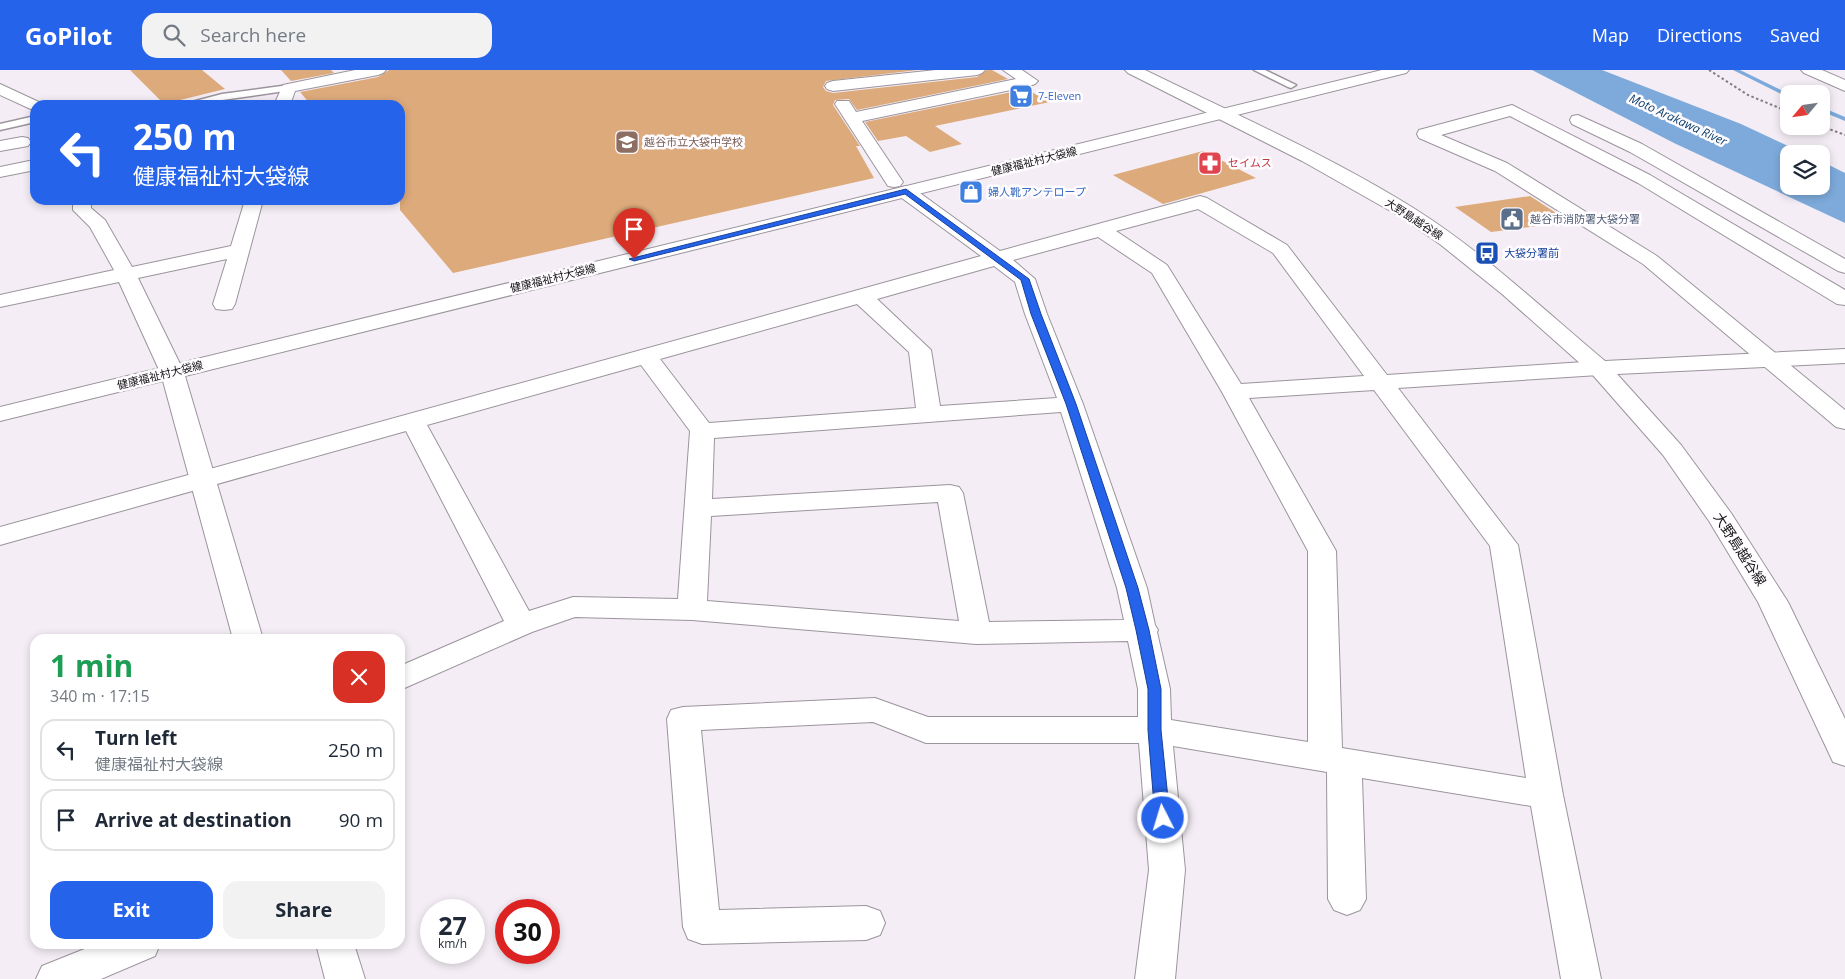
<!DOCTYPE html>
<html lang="en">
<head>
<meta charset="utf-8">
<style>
  body { margin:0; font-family:"Open Sans","Noto Sans JP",sans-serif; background:#f2f2f3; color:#1f2937; height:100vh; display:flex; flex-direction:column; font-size:19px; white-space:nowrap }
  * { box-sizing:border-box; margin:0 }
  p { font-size:16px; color:#747a83 }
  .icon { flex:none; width:28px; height:28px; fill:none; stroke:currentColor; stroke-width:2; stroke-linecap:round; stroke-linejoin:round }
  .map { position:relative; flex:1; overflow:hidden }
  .sheet { position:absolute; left:30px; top:564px; width:375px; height:315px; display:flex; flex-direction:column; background:#fff; border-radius:15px; box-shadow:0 2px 8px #0003 }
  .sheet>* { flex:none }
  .guide { position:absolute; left:30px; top:30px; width:375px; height:105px; border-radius:15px; box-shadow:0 2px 8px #0003; background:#2563eb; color:#fff; overflow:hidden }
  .needle { width:32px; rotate:241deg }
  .buttons { position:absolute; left:1780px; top:15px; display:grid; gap:10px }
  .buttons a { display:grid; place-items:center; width:50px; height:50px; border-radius:10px; background:#fff; box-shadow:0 2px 8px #0003; font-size:25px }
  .speed { position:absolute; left:420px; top:829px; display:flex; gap:10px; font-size:25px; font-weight:700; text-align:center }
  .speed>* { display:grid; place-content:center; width:65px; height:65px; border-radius:50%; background:#fff; box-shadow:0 2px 8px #0003; line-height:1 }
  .speed small { font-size:12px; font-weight:400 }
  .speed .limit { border:8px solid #d22; background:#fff; color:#111 }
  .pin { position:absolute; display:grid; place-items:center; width:42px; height:42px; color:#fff; margin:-51px -21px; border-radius:50% 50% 50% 0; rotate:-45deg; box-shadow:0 0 5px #0007 }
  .pin .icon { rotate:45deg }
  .me { position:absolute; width:55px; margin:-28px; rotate:355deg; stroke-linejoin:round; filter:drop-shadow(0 0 4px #0008) }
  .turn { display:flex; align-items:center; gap:18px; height:105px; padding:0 20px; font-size:22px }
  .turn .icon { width:65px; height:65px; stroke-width:2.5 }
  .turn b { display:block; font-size:35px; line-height:42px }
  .round { display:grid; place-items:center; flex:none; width:52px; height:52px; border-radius:15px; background:#f2f2f3 }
  .head { display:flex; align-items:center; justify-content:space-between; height:85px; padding:0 20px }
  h1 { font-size:30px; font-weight:700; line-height:38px; color:#1e9e55 }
  .primary-button { display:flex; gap:10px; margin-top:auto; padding:10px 20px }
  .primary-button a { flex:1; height:58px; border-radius:15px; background:#2563eb; color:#fff; font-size:20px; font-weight:700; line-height:58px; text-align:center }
  .primary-button a+a { background:#f2f2f3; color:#1f2937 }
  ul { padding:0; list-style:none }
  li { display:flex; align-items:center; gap:15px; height:62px; margin:0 10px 8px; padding:0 10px; border:2px solid #e0e1e3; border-radius:15px }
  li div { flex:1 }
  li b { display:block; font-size:19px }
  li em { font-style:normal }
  header { display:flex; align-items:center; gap:30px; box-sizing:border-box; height:70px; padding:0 25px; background:#2563eb; color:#fff }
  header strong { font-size:24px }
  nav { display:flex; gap:28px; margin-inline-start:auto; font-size:18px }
  .search { width:350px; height:45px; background:#f2f2f3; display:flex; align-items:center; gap:12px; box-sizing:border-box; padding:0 18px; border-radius:15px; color:#747a83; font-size:19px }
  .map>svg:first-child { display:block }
</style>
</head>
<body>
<header>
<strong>GoPilot</strong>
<div class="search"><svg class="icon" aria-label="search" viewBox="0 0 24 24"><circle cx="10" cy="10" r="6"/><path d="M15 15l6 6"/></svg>Search here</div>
<nav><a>Map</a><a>Directions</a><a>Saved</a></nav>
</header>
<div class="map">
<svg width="1845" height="909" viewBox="0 0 1845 909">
  <rect width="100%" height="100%" fill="#f4edf5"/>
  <polygon fill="#7daadb" points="1532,0 1602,0 1741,54 1805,84 1789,84 1789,116 1821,116 1821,91 1845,103 1845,153 1674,73"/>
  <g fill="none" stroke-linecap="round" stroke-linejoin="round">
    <g fill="#7daadb" fill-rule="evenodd">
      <polygon points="1733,0 1740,0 1789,24 1789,28"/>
      <polygon points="1821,37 1845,47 1845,51 1821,41"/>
    </g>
  </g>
  <g fill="#ddaa7b">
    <polygon points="130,0 202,0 225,19 164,34"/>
    <polygon points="281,0 331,0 334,3 291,11"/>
    <polygon points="389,0 918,0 826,11 823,17 826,21 833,23 977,7 987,0 992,0 1008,9 857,40 849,29 835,30 833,35 860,76 856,76 874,108 453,203 400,140 400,35 311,35 300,22 378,7"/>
    <polygon points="1026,19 1050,32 935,56 962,74 930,82 906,66 878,71 865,52"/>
    <polygon points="1203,81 1256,108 1163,134 1113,105"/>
    <polygon points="1530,126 1570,152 1491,162 1455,137"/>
  </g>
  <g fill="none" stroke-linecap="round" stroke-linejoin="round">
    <g stroke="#9b949c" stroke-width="3">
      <g id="service">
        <polygon points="1254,0 1265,0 1296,15 1291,18 1288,17"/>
        <polygon points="289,15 294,18 292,20 222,30 202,35 186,35 188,33 222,24"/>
        <polygon points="35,46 35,52 0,60 0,54"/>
      </g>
    </g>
    <g stroke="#9b949c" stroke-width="2">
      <g id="minor">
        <polygon points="355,0 386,0 383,3 378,5 295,21 290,35 274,35 283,15"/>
        <polygon points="936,0 985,0 982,3 977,5 833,21 827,19 825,16 827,13 833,11"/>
        <polygon points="1003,0 1022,0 1038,11 1035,14 1030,16 862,51 903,112 900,116 894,117 888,116 835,34 837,31 849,31 856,42 1016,9"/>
        <polygon points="1801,0 1822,0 1845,10 1845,21 1804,3"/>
        <polygon points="0,14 41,33 42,35 35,35 35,41 0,25"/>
        <polygon points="1512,35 1650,105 1845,220 1845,235 1837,234 1638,113 1510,46 1441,65 1507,93 1657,186 1845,340 1845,359 1836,357 1643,194 1495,101 1419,68 1417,64 1419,60"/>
        <polygon points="22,67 28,68 31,72 28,76 0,81 0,71"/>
        <polygon points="34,90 35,100 0,107 0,97"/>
        <path d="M 906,116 L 913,118 L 1000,181 L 1193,128 L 1200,126 L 1207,128 L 1287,175 L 1387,305 L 1599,291 L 1607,293 L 1611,298 L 1607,303 L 1599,305 L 1398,318 L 1518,475 L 1563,725 L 1601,909 L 1561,909 L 1531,736 L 1362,708 L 1366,829 L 1360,840 L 1347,845 L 1334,840 L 1328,829 L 1327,702 L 1173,676 L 1185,800 L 1175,909 L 1135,909 L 1149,800 L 1139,673 L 926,673 L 873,652 L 701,660 L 719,840 L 866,836 L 880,841 L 885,853 L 880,865 L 866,870 L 702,874 L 688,869 L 683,857 L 667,649 L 671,640 L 683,637 L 875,628 L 928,647 L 1138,647 L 1138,619 L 1128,571 L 976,574 L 692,550 L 575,547 L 532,562 L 400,620 L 400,596 L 504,551 L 406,361 L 0,475 L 0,457 L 981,186 L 899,126 L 897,122 L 899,118 ZM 1198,139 L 1273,183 L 1364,306 L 1241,314 L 1167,195 L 1116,161 ZM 1098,167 L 1152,203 L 1222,322 L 1308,481 L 1308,672 L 1171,650 L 1170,619 L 1157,562 L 1158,560 L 1155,555 L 1147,518 L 1083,334 L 1047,244 L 1035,209 L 1013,190 ZM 994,196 L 1015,212 L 1025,244 L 1057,328 L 940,336 L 931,280 L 877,229 ZM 857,234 L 909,282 L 916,338 L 709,353 L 660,289 ZM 641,295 L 690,361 L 678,529 L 573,527 L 529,541 L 427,355 ZM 1374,320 L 1490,476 L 1526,708 L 1342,678 L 1336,481 L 1249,328 ZM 1061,342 L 1117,518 L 1124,550 L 989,552 L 963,423 L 959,417 L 950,415 L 712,429 L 714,368 ZM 938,432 L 959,551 L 707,531 L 711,446 Z"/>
        <polygon points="73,130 91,130 91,138 105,150 132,197 231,176 245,130 263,130 235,234 232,239 224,240 216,239 213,234 227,189 138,208 184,302 180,307 172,309 164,307 160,302 119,212 0,237 0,225 114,200 90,157 73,140"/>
        <polygon points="97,874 160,874 155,886 101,909 36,909 42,896"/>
      </g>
    </g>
    <g stroke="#9b949c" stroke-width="2">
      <g id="tertiary">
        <polygon points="1382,0 1409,0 1406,3 185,306 263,569 233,569 163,311 0,351 0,337"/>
        <polygon points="316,874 354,874 365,909 325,909"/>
      </g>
    </g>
    <g stroke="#9b949c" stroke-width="2">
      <g id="secondary">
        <path d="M 1125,0 L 1145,0 C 1235,44 1330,86 1415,139 C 1483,182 1543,239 1605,291 L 1845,279 L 1845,293 L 1617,304 L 1681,375 L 1731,443 L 1788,532 L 1845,649 L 1845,696 L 1833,692 L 1758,532 L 1709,451 L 1663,385 L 1591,303 L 1502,224 L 1441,175 L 1401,147 L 1302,91 L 1128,3 Z"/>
        <polygon points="1578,45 1642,74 1845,189 1845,203 1838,201 1630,82 1572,54 1570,50 1572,46"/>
      </g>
    </g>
    <g stroke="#817d82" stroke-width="2" stroke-dasharray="2.5 2.5" stroke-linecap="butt">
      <polyline points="1709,0 1748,25 1789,42"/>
      <polyline points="1821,56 1845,65"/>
    </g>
    <use href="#service" fill="#fff" fill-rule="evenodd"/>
    <use href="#minor" fill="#fff" fill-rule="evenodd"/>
    <use href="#tertiary" fill="#fff" fill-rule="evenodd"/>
    <use href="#secondary" fill="#fff" fill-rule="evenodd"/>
  </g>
  <polygon fill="#2563eb" stroke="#184099" points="906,119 1029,209 1041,244 1076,334 1138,518 1149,560 1161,619 1161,660 1170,748 1168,752 1163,754 1157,752 1155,748 1148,660 1148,619 1136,560 1126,518 1066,334 1031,244 1021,210 905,124 634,191 629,189"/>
  <defs>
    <g id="supermarket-square" transform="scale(1.25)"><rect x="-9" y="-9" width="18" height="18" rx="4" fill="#3f7fe0" stroke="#fffcff"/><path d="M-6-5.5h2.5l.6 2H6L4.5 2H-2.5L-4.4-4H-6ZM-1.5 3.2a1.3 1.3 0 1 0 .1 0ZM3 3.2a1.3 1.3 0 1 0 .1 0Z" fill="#fff"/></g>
    <g id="school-square" transform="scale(1.25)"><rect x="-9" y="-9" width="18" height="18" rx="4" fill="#8d6e63" stroke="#fffcff"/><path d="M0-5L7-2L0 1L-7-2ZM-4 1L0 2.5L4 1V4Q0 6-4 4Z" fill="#fff"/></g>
    <g id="pharmacy-square" transform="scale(1.25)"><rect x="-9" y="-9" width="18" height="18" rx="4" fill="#e0444e" stroke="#fffcff"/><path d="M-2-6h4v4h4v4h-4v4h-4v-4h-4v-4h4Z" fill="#fff"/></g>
    <g id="shop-square" transform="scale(1.25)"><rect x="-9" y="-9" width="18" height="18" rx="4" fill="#3f7fe0" stroke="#fffcff"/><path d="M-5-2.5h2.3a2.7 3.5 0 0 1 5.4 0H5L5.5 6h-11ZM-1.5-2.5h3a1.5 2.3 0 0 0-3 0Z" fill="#fff"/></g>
    <g id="civic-square" transform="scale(1.25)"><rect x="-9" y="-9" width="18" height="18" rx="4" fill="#5c6f8a" stroke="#fffcff"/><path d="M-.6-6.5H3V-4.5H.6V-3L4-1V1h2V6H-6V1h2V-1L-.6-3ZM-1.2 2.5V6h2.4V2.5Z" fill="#fff"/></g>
    <g id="bus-square" transform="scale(1.25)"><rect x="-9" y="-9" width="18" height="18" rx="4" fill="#1a4fb4" stroke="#fffcff"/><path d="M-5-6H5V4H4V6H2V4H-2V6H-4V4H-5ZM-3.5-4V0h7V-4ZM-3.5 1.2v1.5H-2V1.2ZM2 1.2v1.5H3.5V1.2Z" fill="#fff"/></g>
  </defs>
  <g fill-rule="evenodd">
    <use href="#supermarket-square" x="1021" y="26"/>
    <use href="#school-square" x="627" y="72"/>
    <use href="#pharmacy-square" x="1210" y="93"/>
    <use href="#shop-square" x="971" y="122"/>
    <use href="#civic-square" x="1512" y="149"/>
    <use href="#bus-square" x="1487" y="183"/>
  </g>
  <g text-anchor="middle" stroke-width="5" stroke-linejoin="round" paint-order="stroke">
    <g font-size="11" fill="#366cbe" stroke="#fffcff" text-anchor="start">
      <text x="1038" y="30">7-Eleven</text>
      <text x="988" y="126">婦人靴アンテロープ</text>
    </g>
    <g font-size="11" fill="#785e54" stroke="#fffcff" text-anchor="start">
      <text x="644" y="76">越谷市立大袋中学校</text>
    </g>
    <g font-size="11" fill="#151316" stroke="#fffcff">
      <text transform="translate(1034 91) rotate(-14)" y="4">健康福祉村大袋線</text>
      <text transform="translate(1414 149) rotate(33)" y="4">大野島越谷線</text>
      <text transform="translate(553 208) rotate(-14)" y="4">健康福祉村大袋線</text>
      <text transform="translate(160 305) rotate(-14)" y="4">健康福祉村大袋線</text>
    </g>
    <g font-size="11" fill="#be3a42" stroke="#fffcff" text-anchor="start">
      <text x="1228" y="97">セイムス</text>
    </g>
    <g font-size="11" fill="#4e5e75" stroke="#fffcff" text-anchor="start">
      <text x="1530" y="153">越谷市消防署大袋分署</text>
    </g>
    <g font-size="11" fill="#164399" stroke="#fffcff" text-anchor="start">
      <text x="1504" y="187">大袋分署前</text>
    </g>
    <g font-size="12" font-style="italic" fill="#0d3e6b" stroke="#fffcff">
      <text transform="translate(1678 50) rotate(25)" y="4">Moto Arakawa River</text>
    </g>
    <g font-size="14" fill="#151316" stroke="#fffcff">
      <text transform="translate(1740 479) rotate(57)" y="5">大野島越谷線</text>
    </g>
  </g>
</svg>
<div class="buttons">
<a><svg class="needle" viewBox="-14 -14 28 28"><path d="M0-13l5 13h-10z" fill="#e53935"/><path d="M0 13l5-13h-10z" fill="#747a83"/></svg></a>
<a><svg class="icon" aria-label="layers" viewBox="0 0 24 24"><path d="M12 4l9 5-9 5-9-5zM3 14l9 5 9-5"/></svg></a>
</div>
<div class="speed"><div>27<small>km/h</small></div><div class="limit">30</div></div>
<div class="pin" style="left:634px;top:189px;background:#d93025"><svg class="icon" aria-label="arrive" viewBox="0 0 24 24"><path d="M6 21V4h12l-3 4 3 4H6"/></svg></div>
<svg class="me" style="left:1163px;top:748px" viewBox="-20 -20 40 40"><circle r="17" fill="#2563eb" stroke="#fff" stroke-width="3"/><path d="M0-11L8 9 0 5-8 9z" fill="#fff"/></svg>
<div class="guide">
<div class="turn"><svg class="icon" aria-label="left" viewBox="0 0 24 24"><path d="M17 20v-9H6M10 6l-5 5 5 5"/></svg><div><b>250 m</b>健康福祉村大袋線</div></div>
</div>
<section class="sheet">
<div class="head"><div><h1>1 min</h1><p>340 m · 17:15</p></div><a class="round" style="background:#d93025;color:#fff"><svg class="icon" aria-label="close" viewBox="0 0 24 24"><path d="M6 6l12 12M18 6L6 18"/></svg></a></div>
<ul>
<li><svg class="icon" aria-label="left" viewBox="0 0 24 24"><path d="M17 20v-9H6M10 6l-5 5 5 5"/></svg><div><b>Turn left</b><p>健康福祉村大袋線</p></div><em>250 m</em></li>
<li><svg class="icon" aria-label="arrive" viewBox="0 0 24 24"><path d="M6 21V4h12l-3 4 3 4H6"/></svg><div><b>Arrive at destination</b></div><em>90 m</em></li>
</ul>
<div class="primary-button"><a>Exit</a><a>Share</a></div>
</section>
</div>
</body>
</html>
